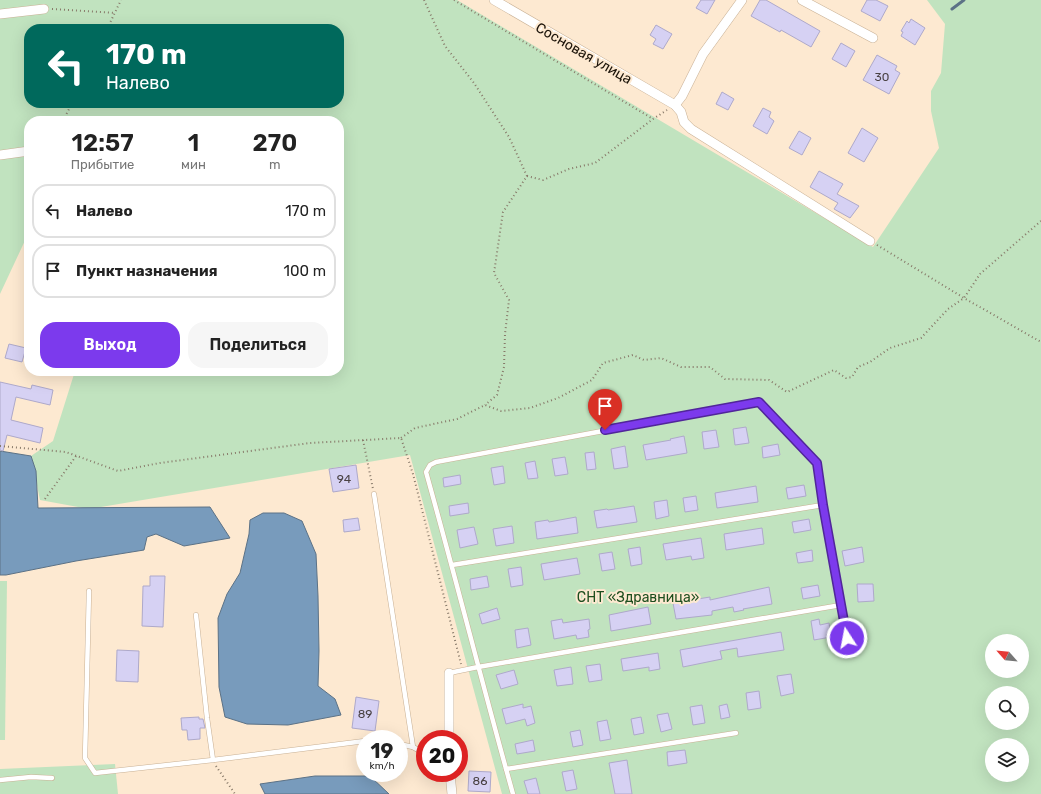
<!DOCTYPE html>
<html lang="ru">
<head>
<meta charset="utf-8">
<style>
  body { margin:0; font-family:Rubik,sans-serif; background:#f6f6f6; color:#222; height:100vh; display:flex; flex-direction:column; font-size:15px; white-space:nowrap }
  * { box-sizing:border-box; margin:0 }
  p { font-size:13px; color:#767676 }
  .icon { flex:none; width:22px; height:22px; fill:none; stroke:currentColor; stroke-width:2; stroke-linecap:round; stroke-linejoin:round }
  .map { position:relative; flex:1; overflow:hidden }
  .sheet { position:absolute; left:24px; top:116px; width:320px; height:260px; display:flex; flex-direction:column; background:#fff; border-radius:16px; box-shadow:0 4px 16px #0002 }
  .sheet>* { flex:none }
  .hud { position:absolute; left:24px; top:24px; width:320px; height:84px; border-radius:16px; box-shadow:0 4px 16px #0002; background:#00695c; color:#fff; overflow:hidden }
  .needle { width:26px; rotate:297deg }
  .tools { position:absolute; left:985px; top:634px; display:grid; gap:8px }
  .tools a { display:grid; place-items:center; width:44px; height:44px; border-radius:50%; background:#fff; box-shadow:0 4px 16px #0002; font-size:20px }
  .speed { position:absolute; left:356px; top:730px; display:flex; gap:8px; font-size:20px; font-weight:700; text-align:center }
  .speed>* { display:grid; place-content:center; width:52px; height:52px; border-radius:50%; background:#fff; box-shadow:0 4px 16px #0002; line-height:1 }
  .speed small { font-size:10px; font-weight:400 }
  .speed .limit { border:6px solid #d22; background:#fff; color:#111 }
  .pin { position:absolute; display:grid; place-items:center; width:34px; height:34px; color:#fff; margin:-41px -17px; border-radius:50% 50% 50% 0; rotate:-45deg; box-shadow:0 0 4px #0007 }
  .pin .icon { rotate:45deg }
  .me { position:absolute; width:44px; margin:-22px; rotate:349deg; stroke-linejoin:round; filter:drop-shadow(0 0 3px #0008) }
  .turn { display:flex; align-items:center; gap:14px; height:84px; padding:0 16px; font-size:18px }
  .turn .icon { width:52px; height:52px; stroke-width:2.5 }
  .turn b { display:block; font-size:28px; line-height:34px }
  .eta { display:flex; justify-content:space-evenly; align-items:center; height:68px; text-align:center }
  .eta b { font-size:24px; font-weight:600; line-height:28px }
  .button { display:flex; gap:8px; margin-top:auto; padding:8px 16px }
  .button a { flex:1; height:46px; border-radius:16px; background:#7c3aed; color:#fff; font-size:16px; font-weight:600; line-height:46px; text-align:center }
  .button a+a { background:#f6f6f6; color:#222 }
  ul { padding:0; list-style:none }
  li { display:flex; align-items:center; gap:12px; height:54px; margin:0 8px 6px; padding:0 8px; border:2px solid #e0e0e0; border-radius:16px }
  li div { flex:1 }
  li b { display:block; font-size:15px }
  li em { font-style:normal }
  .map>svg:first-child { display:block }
</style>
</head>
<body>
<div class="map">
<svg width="1041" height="794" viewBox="0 0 1041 794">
  <rect width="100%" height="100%" fill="#fde9d1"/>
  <g fill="#c1e3bf" fill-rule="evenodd">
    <path d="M 0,0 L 457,0 L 873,247 L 939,148 L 931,111 L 931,91 L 941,73 L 945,24 L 927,0 L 1041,0 L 1041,794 L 502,794 L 410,455 L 89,509 L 40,500 L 31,456 L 53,441 L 75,371 L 339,371 L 339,121 L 29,121 L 29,232 L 0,294 ZM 29,29 L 339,29 L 339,103 L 29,103 ZM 992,641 L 1022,641 L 1022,671 L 992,671 ZM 992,693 L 1022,693 L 1022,723 L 992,723 ZM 992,745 L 1022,745 L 1022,775 L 992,775 Z"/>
    <polygon points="0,581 7,581 5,740 0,740"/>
    <polygon points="115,764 118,794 0,794 0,769"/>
  </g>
  <g fill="#789bbc" stroke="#5c7286">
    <polygon points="0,451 31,456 36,471 38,508 210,507 230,538 184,546 156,534 147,537 144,550 76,561 6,575 0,575"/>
    <polygon points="263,513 284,513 302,521 316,554 318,596 319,651 318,686 335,699 341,715 288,725 247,724 225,717 219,687 218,618 227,594 240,573 249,534 250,520"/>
    <polygon points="315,776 370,776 389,794 265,794 260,784"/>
  </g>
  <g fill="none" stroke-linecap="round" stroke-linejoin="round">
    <polyline stroke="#5c7286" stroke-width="3" points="952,9 964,0"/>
  </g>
  <g fill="#d6d1f3" stroke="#aea9ca">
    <polygon points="701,0 715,0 707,14 696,8"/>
    <polygon points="760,0 766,0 820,31 811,47 781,30 780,32 751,16"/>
    <polygon points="867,0 876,0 888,6 880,21 861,11"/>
    <polygon points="911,19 925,28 915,45 901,36 903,32 901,31 907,21 909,23"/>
    <polygon points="656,25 672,34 663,49 653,44 656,39 650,35"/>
    <polygon points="841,43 855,51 846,67 832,59"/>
    <polygon points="877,55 897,66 895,70 900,73 889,94 863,80"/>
    <polygon points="722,92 734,99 728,110 716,104"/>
    <polygon points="763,108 771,112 769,117 774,121 767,134 753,126"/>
    <polygon points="862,128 878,138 864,162 848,153"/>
    <polygon points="799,131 811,138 802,155 789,148"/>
    <polygon points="819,171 843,184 837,194 859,206 850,218 834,209 838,203 810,187"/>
    <polygon points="9,344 26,348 22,362 5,358"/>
    <polygon points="0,382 31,389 32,385 53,390 50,405 16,397 11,420 43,428 40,443 7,435 3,451 0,450"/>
    <polygon points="746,427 749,443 735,445 733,429"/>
    <polygon points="716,430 719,447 704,449 702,432"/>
    <polygon points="684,436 687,453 646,460 643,445 671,440 670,439"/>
    <polygon points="778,444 780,455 763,458 762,447"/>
    <polygon points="625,446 628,467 614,469 611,449"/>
    <polygon points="594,452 596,469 587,470 585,453"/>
    <polygon points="565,457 568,474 555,476 552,459"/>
    <polygon points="535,461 538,478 528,479 525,463"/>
    <polygon points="356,465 359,488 333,492 329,469"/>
    <polygon points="503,466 505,483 494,485 491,468"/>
    <polygon points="460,475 461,484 444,487 443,478"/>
    <polygon points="804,485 806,496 788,499 786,488"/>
    <polygon points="756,486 758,502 717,508 715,493"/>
    <polygon points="696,496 698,510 685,512 683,498"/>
    <polygon points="667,500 669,516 656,519 654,502"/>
    <polygon points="468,503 469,513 450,516 449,506"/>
    <polygon points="634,506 637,522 597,528 594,511 607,509 608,510"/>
    <polygon points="576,517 578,533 537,539 535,522 548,520 549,522"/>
    <polygon points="358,518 360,530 344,532 343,520"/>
    <polygon points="809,519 811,530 794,533 792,522"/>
    <polygon points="512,526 514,543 496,546 493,529"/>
    <polygon points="474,527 478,544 460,548 457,530"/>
    <polygon points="762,528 764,544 726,550 724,534"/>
    <polygon points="701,538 704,558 692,560 691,556 666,560 663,544"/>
    <polygon points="640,547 642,564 631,566 628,549"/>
    <polygon points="862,547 864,562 845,566 842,551"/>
    <polygon points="812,550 813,561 798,563 796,553"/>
    <polygon points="612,552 615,569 602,571 599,554"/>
    <polygon points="577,558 580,574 544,580 541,564"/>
    <polygon points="521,567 523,585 511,587 508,569"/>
    <polygon points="150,576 165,576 163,627 142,626 143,586 150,586"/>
    <polygon points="487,576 489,587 471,590 470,579"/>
    <polygon points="857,584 873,584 874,601 858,602"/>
    <polygon points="818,585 820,596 803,599 801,588"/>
    <polygon points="769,587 772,604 743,609 744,610 734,612 733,607 712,611 712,615 676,619 673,603 710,597 710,600"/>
    <polygon points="648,607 651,624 611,631 609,615"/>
    <polygon points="497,608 500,619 482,624 479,614"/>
    <polygon points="562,619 563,623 589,619 590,629 588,630 589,637 577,639 576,635 554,639 551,621"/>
    <polygon points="819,619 820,625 829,623 831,637 814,640 811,621"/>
    <polygon points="528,628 531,645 517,648 515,630"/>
    <polygon points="781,632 784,650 738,657 737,648 720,651 722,659 683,667 680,650"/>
    <polygon points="117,650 139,651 138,682 116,681"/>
    <polygon points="658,653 660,669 649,671 649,667 623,671 621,659"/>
    <polygon points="600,664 602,680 589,682 586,666"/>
    <polygon points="571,667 573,684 557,686 554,670"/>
    <polygon points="514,670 518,684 501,689 496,675"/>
    <polygon points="791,674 794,693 781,696 777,676"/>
    <polygon points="759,691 761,708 748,710 746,693"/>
    <polygon points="356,697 379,701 375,731 352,728"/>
    <polygon points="523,704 523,708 531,706 535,723 527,726 525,719 506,724 502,709"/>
    <polygon points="727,704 730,717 721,719 719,706"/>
    <polygon points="702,705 705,723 693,725 690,707"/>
    <polygon points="668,713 672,729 661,732 657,715"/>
    <polygon points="199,717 199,719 203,719 205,728 200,728 200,739 188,740 187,730 182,730 181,718"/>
    <polygon points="641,717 644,733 634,735 631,719"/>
    <polygon points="607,720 611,739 600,741 597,722"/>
    <polygon points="580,730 583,745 573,747 570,732"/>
    <polygon points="533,740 535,751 517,754 515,744"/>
    <polygon points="685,750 687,763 668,766 667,752"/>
    <polygon points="627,760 632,794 615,794 609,763"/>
    <polygon points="573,770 577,789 566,791 562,772"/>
    <polygon points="469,771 491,772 490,792 468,791"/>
    <polygon points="536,778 540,794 528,794 524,781"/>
  </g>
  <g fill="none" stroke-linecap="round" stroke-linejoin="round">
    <g stroke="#c9b195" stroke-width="5.5">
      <g id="lane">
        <polyline points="374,494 413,747"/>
        <polyline points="452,565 823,505"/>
        <polyline points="89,591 85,758 95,773 213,760"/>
        <polyline points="841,605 847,638"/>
        <polyline points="196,615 207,718 213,760 365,741"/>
        <path d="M 449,673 L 478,667 L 841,605 L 817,463 L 759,402 L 436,462 L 430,465 L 426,472 C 456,579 483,687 513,794"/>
        <polyline points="399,744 413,747 425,754"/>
        <polyline points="506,769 736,733"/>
        <polyline points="0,780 31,777 52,778"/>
      </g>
    </g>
    <g stroke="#c9b195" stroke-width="10">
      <g id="street">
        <polyline points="494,0 675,105 681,112 684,122 691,129 870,241"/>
        <polyline points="802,0 873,38"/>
        <polyline points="0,14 44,9"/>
        <polyline points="675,105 682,96 703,54 742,0"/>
        <polyline points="0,155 29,151"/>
        <polyline points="449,673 449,739"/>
        <polyline points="450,773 452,794"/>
      </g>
    </g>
    <g stroke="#877969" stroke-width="2" stroke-dasharray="1 3" stroke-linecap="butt">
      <polyline points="424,0 445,46 474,83 509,137 527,176 503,212 494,273 509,300 505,334 504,367 497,395 485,405"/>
      <polyline points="454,0 653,119"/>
      <polyline points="52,9 115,13"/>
      <polyline points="107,29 121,0"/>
      <polyline points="63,121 72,103"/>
      <polyline points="527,176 543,180 569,169 595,163 653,119 667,110"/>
      <polyline points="877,245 964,298 1041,342"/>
      <polyline points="401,438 415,428 457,419 485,405 501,411 530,408 558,398 592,380 603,363 633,355 644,360 661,358 681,367 710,367 725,379 769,380 787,392 834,370 846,378 852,377 858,367 870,362 890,348 921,338 948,309 964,298 980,274 1041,221"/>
      <polyline points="363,440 373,489"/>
      <polyline points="0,446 66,452 118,471 160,463 310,443 401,438 413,474 461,664"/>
      <polyline points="45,499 76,456"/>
      <polyline points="216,766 235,794"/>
    </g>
    <use href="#lane" stroke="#fff" stroke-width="4.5"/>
    <use href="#street" stroke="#fff" stroke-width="9"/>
  </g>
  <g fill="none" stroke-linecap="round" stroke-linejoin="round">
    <g stroke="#51269a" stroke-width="10">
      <polyline id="route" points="605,430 759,402 817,463 823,505 847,638"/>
    </g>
    <use href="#route" stroke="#7c3aed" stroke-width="7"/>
  </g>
  <g text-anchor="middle" stroke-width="4" stroke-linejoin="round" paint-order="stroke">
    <g font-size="12" fill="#4a4244">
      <text x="882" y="81">30</text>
      <text x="344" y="483">94</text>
      <text x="365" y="718">89</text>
      <text x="480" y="785">86</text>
    </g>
    <g font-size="14" fill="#1b1309" stroke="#fde9d1">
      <text transform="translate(584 53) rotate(30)" y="5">Сосновая улица</text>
    </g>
    <g font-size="14" fill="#1d4e1e" stroke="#fde9d1">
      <text x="638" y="602">СНТ «Здравница»</text>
    </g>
  </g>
</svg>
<div class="tools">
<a><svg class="needle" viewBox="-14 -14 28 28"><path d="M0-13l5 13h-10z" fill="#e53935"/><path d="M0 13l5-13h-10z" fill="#767676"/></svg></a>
<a><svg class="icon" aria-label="search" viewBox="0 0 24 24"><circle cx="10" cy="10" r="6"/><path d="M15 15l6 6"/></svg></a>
<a><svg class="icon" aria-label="layers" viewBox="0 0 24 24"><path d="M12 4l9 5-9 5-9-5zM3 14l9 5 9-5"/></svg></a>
</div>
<div class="speed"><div>19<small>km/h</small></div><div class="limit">20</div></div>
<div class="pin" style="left:605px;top:430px;background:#d93025"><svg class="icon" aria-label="arrive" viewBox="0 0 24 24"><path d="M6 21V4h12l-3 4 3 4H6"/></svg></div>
<svg class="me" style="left:847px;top:638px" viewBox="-20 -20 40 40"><circle r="17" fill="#7c3aed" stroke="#fff" stroke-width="3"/><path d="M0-11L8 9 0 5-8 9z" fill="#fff"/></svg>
<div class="hud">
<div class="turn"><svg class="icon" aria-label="left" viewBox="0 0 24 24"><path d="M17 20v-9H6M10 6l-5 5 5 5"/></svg><div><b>170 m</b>Налево</div></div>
</div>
<section class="sheet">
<div class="eta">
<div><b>12:57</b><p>Прибытие</p></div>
<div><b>1</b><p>мин</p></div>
<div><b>270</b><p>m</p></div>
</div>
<ul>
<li><svg class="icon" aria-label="left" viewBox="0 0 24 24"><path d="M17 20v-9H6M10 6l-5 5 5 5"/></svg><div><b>Налево</b></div><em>170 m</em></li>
<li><svg class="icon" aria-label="arrive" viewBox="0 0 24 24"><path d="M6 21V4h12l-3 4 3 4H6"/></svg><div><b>Пункт назначения</b></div><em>100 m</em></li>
</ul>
<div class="button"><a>Выход</a><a>Поделиться</a></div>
</section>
</div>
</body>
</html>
